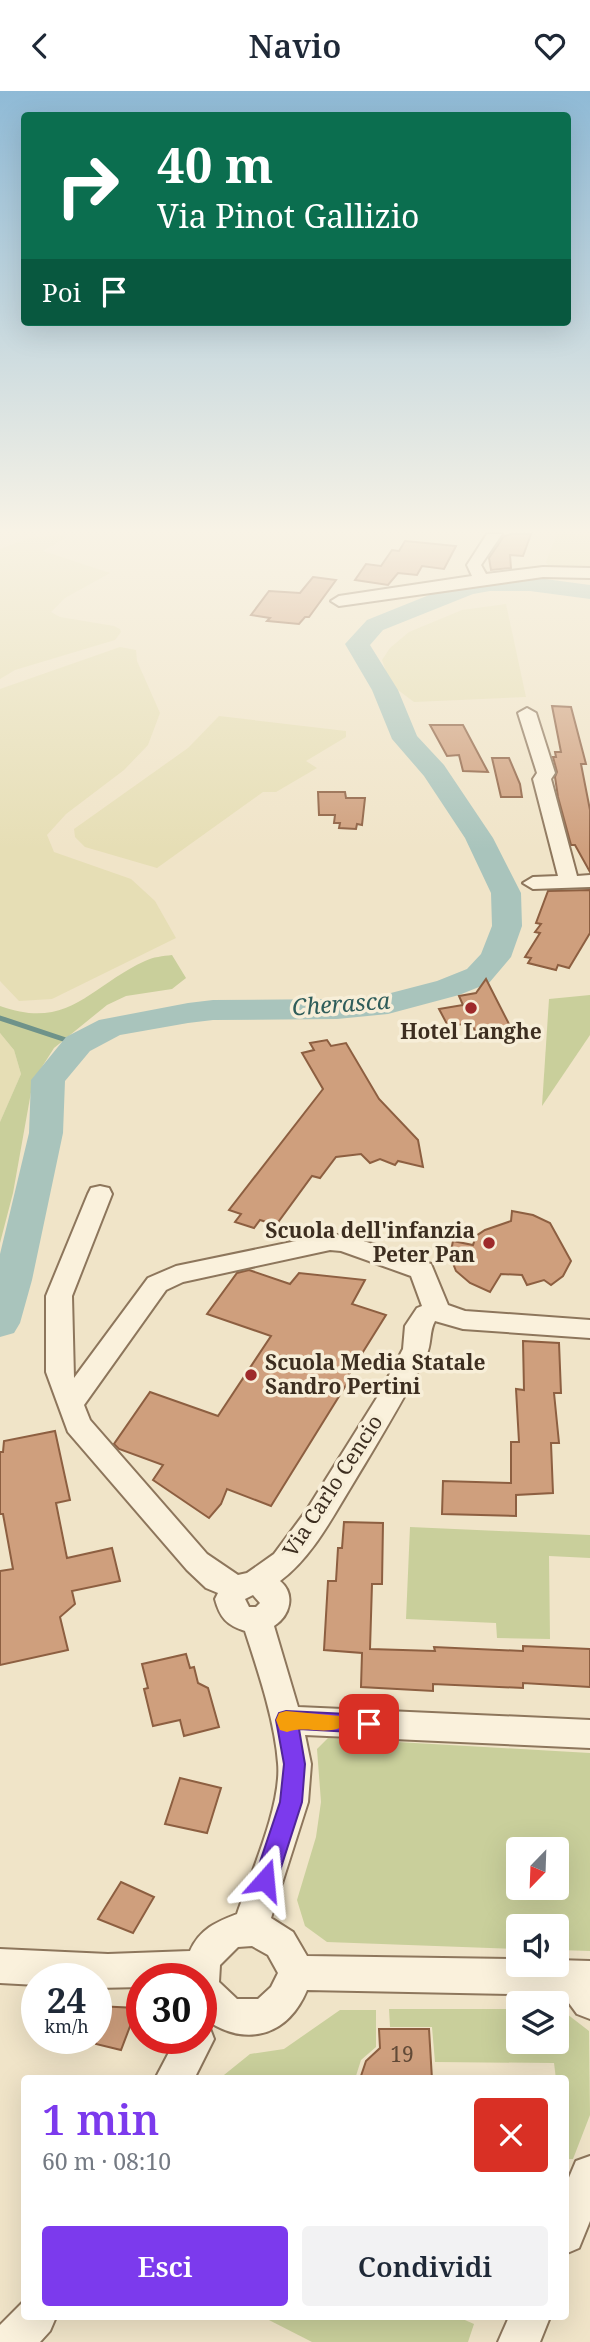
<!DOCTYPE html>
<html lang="it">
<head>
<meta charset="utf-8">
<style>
  body { margin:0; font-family:"Noto Serif",serif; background:#f2f2f3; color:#1f2937; height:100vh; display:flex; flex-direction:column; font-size:26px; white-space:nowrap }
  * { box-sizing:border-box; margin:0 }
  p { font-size:23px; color:#747a83 }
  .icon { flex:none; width:38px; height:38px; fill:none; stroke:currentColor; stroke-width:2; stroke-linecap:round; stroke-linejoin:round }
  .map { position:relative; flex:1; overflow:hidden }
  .details { position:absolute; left:21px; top:1984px; width:548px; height:245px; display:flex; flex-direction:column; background:#fff; border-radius:7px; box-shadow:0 7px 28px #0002 }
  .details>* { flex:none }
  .banner { position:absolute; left:21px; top:21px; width:550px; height:214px; border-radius:7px; box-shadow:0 7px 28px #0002; background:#0b6e4f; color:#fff; overflow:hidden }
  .needle { width:46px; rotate:203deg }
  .buttons { position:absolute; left:506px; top:1746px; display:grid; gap:14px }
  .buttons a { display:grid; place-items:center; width:63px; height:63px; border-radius:7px; background:#fff; box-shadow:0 7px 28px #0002; font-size:35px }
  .speed { position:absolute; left:21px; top:1872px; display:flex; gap:14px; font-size:35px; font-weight:700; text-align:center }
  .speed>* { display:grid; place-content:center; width:91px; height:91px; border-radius:50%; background:#fff; box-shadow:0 7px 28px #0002; line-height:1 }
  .speed small { font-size:18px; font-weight:400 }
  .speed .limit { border:10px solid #d22; background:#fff; color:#111 }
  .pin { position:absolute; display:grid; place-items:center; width:60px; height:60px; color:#fff; margin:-30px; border-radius:14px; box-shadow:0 4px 10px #0006 }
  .me { position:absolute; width:77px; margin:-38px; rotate:18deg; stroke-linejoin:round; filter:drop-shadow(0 0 5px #0008) }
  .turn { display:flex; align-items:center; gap:24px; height:147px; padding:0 21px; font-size:32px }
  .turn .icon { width:91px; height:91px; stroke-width:2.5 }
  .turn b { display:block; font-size:49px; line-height:60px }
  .then { display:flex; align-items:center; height:66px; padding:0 21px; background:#0003; gap:14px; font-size:26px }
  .round { display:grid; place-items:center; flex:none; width:74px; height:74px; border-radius:7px; background:#f2f2f3 }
  .headline { display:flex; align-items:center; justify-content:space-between; height:119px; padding:0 21px }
  h1 { font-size:42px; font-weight:600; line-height:52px; color:#7c3aed }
  .cta { display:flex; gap:14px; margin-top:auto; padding:14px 21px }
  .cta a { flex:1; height:80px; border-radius:7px; background:#7c3aed; color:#fff; font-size:28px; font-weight:600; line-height:80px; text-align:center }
  .cta a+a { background:#f2f2f3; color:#1f2937 }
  header { display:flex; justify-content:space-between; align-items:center; height:91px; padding:0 21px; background:#fff; font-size:32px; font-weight:600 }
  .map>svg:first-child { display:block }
</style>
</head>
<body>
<header><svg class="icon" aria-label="back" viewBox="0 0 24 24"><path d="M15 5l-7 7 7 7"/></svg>Navio<svg class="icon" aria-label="heart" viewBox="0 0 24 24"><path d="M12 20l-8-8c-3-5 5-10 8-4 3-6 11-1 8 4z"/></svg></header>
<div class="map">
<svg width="590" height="2251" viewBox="0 0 590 2251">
  <rect width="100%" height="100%" fill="#f0e4c8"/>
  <g fill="#e6deb5">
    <polygon points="557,443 590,444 590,478 550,479 546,471"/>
    <polygon points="61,444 67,446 43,460 110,482 65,507 51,521 60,526 114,535 120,538 121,541 115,549 15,579 0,588 0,458 29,447"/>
    <polygon points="506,513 526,606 414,611 390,593 382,569 390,557 409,541 462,519"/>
    <polygon points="120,556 136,559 137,570 160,622 148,654 124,679 66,723 47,744 54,761 131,788 155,810 176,847 52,908 19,910 0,890 0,598"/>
    <polygon points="219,625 346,640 346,646 306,670 317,677 276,701 263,701 157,777 85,756 75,746 74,738 188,657"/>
    <polygon points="0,942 14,959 21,983 0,1031"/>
  </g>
  <g fill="#c9cf9b" fill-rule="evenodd">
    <path d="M 172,864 L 186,887 L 172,898 L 126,905 L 107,914 L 54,957 L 33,990 L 13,1102 L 0,1152 L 0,1031 L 21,983 L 14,959 L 0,942 L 0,915 C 69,940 90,895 145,870 C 153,866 163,865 172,864 Z"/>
    <polygon points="590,904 590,944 542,1015 549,908"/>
    <polygon points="410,1436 590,1444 590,1467 549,1465 550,1548 497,1547 496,1532 406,1528"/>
    <path d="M 328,1647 L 590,1662 L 590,1860 L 557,1859 L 556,1836 L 518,1836 L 518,1858 L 327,1851 L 305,1835 L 297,1809 L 316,1746 L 321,1711 L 317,1658 ZM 518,1759 L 556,1759 L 556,1797 L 518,1797 Z"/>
    <polygon points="389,1918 518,1918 518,1951 556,1951 557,1921 567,1923 589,1940 590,2024 573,2068 565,2068 565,1988 556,1988 554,1972 435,1971 432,1936 390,1936"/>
    <polygon points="340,1919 376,1919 376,1956 361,1969 355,1988 219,1988 250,1963 284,1958"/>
    <polygon points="263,2226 458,2226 474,2233 468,2251 312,2251"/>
  </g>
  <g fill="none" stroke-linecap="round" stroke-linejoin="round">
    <polyline stroke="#6f938a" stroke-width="5" points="0,927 78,953"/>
    <polygon fill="#a9c4bc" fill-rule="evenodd" points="490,486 530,486 590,494 590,508 530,500 490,500 473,503 383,539 370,554 398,599 417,645 444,674 493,747 521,802 522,835 511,866 489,892 459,904 388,923 337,928 213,929 188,932 120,944 90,960 65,990 63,1042 32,1189 20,1232 14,1242 0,1246 0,1163 29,1042 31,989 66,946 99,929 188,912 213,909 337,908 387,903 437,890 467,878 481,863 492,835 491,802 465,747 424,685 392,648 372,599 345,553 367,529 459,492"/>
  </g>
  <g fill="#cf9f7d" stroke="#8d5f41" stroke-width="2">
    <polygon points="511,443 531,443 523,465 510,464 511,477 491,479 489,467 504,445"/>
    <polygon points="405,450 456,455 444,478 422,475 417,484 398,482 388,494 355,489 366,473 381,475 392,459 399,460"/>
    <polygon points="313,486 336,489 309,526 305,526 299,533 267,530 270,527 251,524 269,500 300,502"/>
    <polygon points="552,615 571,616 586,673 581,673 590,719 590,781 575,754 571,754 558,706 555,686 557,681 553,666 556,666 555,661 561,661"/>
    <polygon points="430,634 463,634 488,681 463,680 459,664 447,665"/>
    <polygon points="492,667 509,667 520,693 522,706 501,706"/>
    <polygon points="318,701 345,701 346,707 365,707 362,734 357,733 356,738 339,737 340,732 334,732 335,724 319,724"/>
    <polygon points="590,799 590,842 569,877 558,874 556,879 528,872 531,867 525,866 540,842 535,841 541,833 536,832 548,800"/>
    <polygon points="486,888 510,935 475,940 471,932 448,935 439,918 463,914 459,905 476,902"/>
    <polygon points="327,949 331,955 346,952 379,1008 418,1049 423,1076 398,1070 395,1074 380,1068 370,1072 361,1063 336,1066 320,1087 312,1085 276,1134 260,1129 254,1137 235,1131 241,1123 229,1119 323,998 302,962 314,959 310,952"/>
    <polygon points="512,1120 533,1124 550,1132 571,1170 563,1185 551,1194 544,1189 527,1194 522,1184 501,1183 490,1201 470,1192 456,1180 450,1165 453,1150 473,1154 476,1145 485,1139 511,1130"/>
    <polygon points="249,1179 290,1193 299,1182 365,1189 352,1213 386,1224 348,1285 351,1286 271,1415 227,1398 221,1413 209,1427 153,1389 163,1374 119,1358 114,1353 150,1301 218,1325 271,1245 207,1223 237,1182"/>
    <polygon points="523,1250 559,1252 561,1302 554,1302 559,1352 551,1352 553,1402 516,1404 516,1425 442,1423 443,1390 511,1392 511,1351 519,1351 516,1298 524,1299"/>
    <polygon points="55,1340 70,1409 56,1412 67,1467 112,1457 120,1490 72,1500 75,1513 60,1526 68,1559 0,1574 0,1480 13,1478 3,1423 0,1423 0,1361 3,1361 4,1350"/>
    <polygon points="344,1431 383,1432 382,1493 372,1493 370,1558 435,1560 434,1556 523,1560 523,1555 590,1558 590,1596 523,1592 523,1597 433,1593 433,1600 361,1596 362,1562 324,1559 328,1490 336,1490 338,1457 342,1457"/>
    <polygon points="186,1563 190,1577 194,1576 198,1592 208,1597 219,1636 184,1645 180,1629 153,1635 144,1598 148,1597 142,1573"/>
    <polygon points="180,1687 221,1697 207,1742 165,1733"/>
    <polygon points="121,1791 154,1806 133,1842 98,1828"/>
    <polygon points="96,1915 137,1917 121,1959 96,1953"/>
    <polygon points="379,1938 429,1938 432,1988 360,1988 366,1970 380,1957"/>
  </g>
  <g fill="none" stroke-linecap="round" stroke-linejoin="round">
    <g stroke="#8d765c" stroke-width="4">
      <g id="street">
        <polygon points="487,443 502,443 481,474 486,483 543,476 590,477 590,487 543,486 339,515 331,510 339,505 472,485 467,474"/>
        <polygon points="527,617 536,622 555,682 551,688 577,785 590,784 590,796 533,798 523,792 533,786 558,785 533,688 537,682 518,622"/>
        <path d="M 100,1095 L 109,1097 L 112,1103 L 72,1205 L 74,1287 L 148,1187 L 176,1175 L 330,1143 L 352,1146 L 431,1173 L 448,1214 L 465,1220 L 590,1229 L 590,1247 L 463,1238 L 435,1230 C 429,1240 432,1253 426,1265 C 403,1310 377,1353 351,1396 C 331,1429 311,1467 280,1490 C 296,1503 290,1525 274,1535 L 298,1616 L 590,1629 L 590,1657 L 305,1644 L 311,1673 L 308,1711 L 271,1827 L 293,1841 L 307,1865 L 518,1868 L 518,1874 L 556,1874 L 556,1869 L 590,1870 L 590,1928 L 577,1923 L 563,1904 L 307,1899 C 287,1947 243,1957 202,1926 L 201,1888 L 142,1888 L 142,1896 L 96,1897 L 96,1888 L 37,1888 L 37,1894 L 0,1892 L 0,1858 L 108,1863 L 190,1860 C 200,1838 216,1831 237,1823 C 251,1782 282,1713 278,1672 C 275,1630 258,1580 245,1540 C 227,1534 220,1527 215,1508 L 218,1502 L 206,1497 L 187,1479 L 68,1341 L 46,1281 L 46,1205 L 88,1103 L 91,1097 ZM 330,1159 L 341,1160 L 411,1185 L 422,1215 L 417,1217 L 405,1235 L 403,1258 L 378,1305 L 306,1420 L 274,1463 L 247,1482 L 238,1484 L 207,1463 L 90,1329 L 84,1314 L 166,1199 L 183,1191 ZM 253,1504 L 260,1512 L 256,1516 L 249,1516 L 245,1508 ZM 252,1855 L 268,1864 L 278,1882 L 271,1896 L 258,1908 L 237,1908 L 219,1891 L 220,1874 L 238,1856 Z"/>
        <polygon points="201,1932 209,1935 214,1948 194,1988 155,1988 176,1948 201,1948"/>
        <polygon points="590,2065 590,2130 579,2157 565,2163 565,2096 576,2070"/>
        <polygon points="24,2210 24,2226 56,2226 50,2240 40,2251 0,2251 0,2234"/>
        <polygon points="509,2226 550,2226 540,2251 498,2251"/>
      </g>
    </g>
    <use href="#street" fill="#faf1dc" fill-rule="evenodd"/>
  </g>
  <linearGradient id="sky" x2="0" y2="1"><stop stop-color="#8fbad6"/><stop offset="0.58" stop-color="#f8f3e6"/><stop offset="1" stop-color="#f8f3e6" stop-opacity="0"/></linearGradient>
  <rect width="590" height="759" fill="url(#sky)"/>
  <polygon fill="#7c3aed" stroke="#51269a" stroke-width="2" points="286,1620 369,1624 377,1626 380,1633 377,1639 369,1642 299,1638 305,1673 302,1711 277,1789 273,1797 265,1800 258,1797 254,1789 280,1711 284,1673 276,1629 279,1622"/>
  <path fill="#f59e0b" d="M 286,1620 L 340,1625 L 343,1631 L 340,1637 C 323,1643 304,1635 287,1641 L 280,1639 L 276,1629 L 279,1622 Z"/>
  <g fill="#9e2a2b" stroke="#f7eed8" stroke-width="2.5">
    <circle cx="471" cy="917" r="7"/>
    <circle cx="489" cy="1152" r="7"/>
    <circle cx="251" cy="1284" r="7"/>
  </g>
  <g text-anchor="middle" stroke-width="7" stroke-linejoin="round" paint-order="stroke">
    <g font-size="21" font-weight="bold" fill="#3d2e20" stroke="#f7eed8">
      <text x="471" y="948">Hotel Langhe</text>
      <text x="475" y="1147" text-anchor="end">Scuola dell'infanzia<tspan x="475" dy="24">Peter Pan</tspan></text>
      <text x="265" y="1279" text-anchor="start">Scuola Media Statale<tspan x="265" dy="24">Sandro Pertini</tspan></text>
    </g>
    <g font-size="21" fill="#3d2e20" stroke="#f7eed8">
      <text transform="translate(333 1395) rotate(-57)" y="7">Via Carlo Cencio</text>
    </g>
    <g font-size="21" fill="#624a37">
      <text x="402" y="1971">19</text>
    </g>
    <g font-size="23" font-style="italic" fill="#2f5d5a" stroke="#f7eed8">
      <text transform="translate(341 913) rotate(-4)" y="8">Cherasca</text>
    </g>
  </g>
</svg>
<div class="buttons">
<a><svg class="needle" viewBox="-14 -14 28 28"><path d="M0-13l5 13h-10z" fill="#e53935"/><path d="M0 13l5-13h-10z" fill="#747a83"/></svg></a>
<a><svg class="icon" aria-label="sound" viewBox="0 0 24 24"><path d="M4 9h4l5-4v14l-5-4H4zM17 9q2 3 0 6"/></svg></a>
<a><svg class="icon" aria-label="layers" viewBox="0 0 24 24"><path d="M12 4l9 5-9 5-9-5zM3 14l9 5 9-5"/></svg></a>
</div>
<div class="speed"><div>24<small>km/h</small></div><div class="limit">30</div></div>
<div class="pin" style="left:369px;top:1633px;background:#d93025"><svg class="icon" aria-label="arrive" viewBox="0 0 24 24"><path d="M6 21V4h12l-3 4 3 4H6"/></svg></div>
<svg class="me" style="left:265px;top:1789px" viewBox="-20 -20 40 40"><path d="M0-17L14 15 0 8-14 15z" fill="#7c3aed" stroke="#fff" stroke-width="4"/></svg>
<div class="banner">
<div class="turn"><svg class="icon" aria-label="right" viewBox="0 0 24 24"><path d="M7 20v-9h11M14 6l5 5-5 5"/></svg><div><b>40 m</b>Via Pinot Gallizio</div></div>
<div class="then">Poi<svg class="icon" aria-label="arrive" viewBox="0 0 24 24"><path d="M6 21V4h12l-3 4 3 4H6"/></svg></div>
</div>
<section class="details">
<div class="headline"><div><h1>1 min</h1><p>60 m · 08:10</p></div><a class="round" style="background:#d93025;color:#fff"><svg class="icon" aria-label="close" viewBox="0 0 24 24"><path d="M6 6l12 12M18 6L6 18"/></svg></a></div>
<div class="cta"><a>Esci</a><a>Condividi</a></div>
</section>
</div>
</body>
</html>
